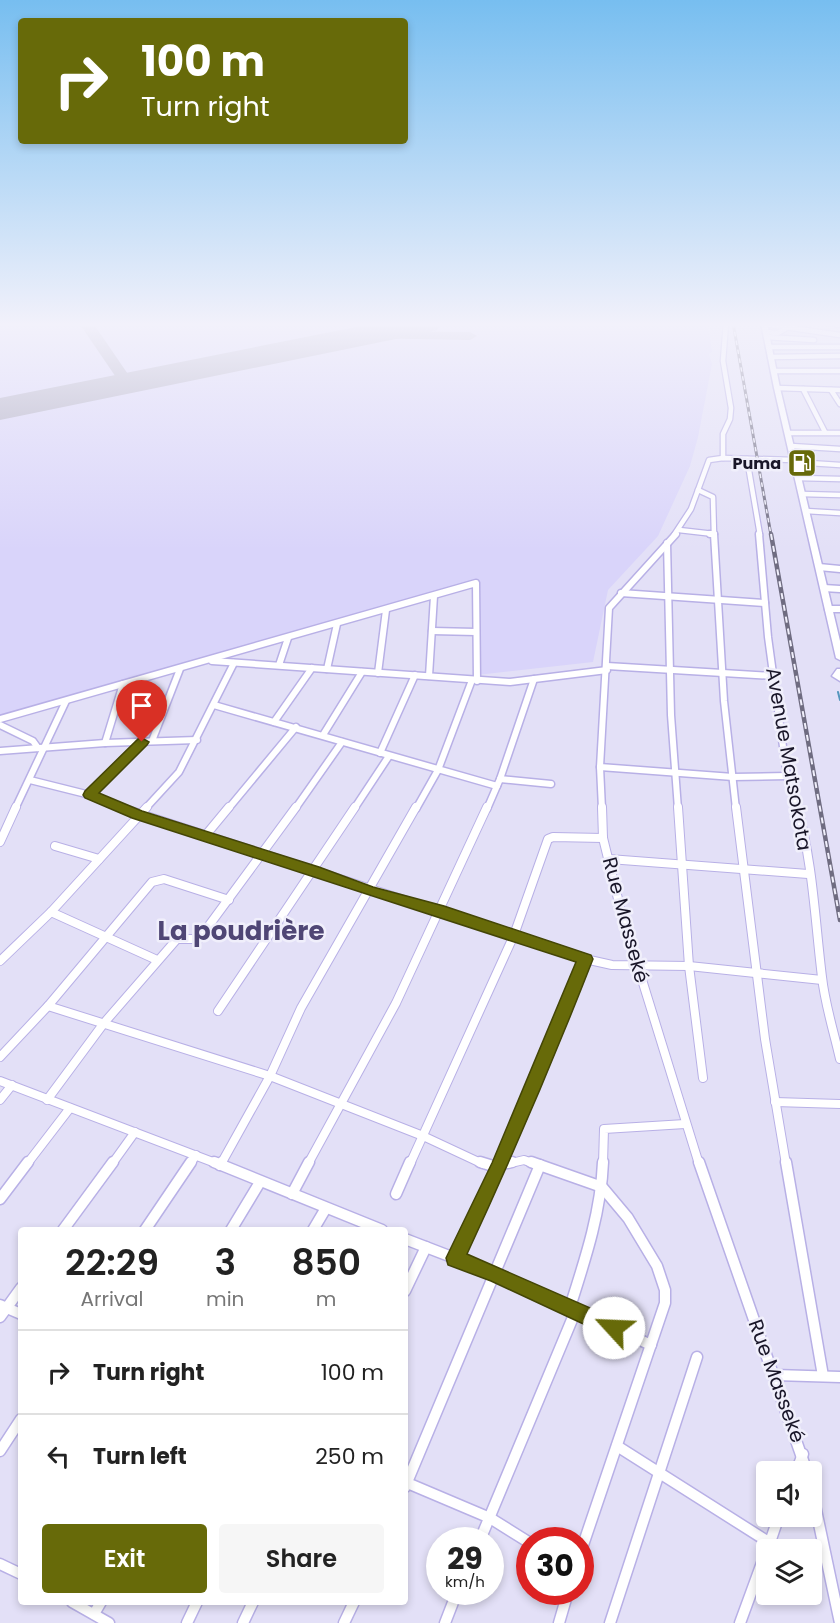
<!DOCTYPE html>
<html lang="en">
<head>
<meta charset="utf-8">
<style>
  body { margin:0; font-family:Poppins,sans-serif; background:#f6f6f6; color:#222; height:100vh; display:flex; flex-direction:column; font-size:22px; white-space:nowrap }
  * { box-sizing:border-box; margin:0 }
  p { font-size:20px; color:#767676 }
  .icon { flex:none; width:33px; height:33px; fill:none; stroke:currentColor; stroke-width:2; stroke-linecap:round; stroke-linejoin:round }
  .map { position:relative; flex:1; overflow:hidden }
  .panel { position:absolute; left:18px; top:1227px; width:390px; height:378px; display:flex; flex-direction:column; background:#fff; border-radius:6px; box-shadow:0 3px 9px #0003 }
  .panel>* { flex:none }
  .guide { position:absolute; left:18px; top:18px; width:390px; height:126px; border-radius:6px; box-shadow:0 3px 9px #0003; background:#676a09; color:#fff; overflow:hidden }
  .tools { position:absolute; left:756px; top:1461px; display:grid; gap:12px }
  .tools a { display:grid; place-items:center; width:66px; height:66px; border-radius:6px; background:#fff; box-shadow:0 3px 9px #0003; font-size:30px }
  .speed { position:absolute; left:426px; top:1527px; display:flex; gap:12px; font-size:30px; font-weight:700; text-align:center }
  .speed>* { display:grid; place-content:center; width:78px; height:78px; border-radius:50%; background:#fff; box-shadow:0 3px 9px #0003; line-height:1 }
  .speed small { font-size:15px; font-weight:400 }
  .speed .limit { border:9px solid #d22; background:#fff; color:#111 }
  .pin { position:absolute; display:grid; place-items:center; width:51px; height:51px; color:#fff; margin:-62px -26px; border-radius:50% 50% 50% 0; rotate:-45deg; box-shadow:0 0 6px #0007 }
  .pin .icon { rotate:45deg }
  .me { position:absolute; width:66px; margin:-33px; rotate:295deg; stroke-linejoin:round; filter:drop-shadow(0 0 4px #0008) }
  .turn { display:flex; align-items:center; gap:21px; height:126px; padding:0 24px; font-size:27px }
  .turn .icon { width:78px; height:78px; stroke-width:2.5 }
  .turn b { display:block; font-size:42px; line-height:51px }
  .eta { display:flex; justify-content:space-evenly; align-items:center; height:102px; text-align:center }
  .eta b { font-size:36px; font-weight:600; line-height:42px }
  .cta { display:flex; gap:12px; margin-top:auto; padding:12px 24px }
  .cta a { flex:1; height:69px; border-radius:6px; background:#676a09; color:#fff; font-size:24px; font-weight:600; line-height:69px; text-align:center }
  .cta a+a { background:#f6f6f6; color:#222 }
  ul { padding:0; list-style:none }
  li { display:flex; align-items:center; gap:18px; height:84px; padding:0 24px; border-top:2px solid #e0e0e0 }
  li div { flex:1 }
  li b { display:block; font-size:22px }
  li em { font-style:normal }
  .map>svg:first-child { display:block }
</style>
</head>
<body>
<div class="map">
<svg width="840" height="1623" viewBox="0 0 840 1623">
  <rect width="100%" height="100%" fill="#e3e0f7"/>
  <polygon fill="#d9d4fa" points="0,323 708,323 712,352 709,354 712,364 698,437 690,466 658,536 608,590 593,662 477,675 479,582 0,715"/>
  <g fill="none" stroke-linecap="round" stroke-linejoin="round">
    <polyline stroke="#5496bd" stroke-width="2" points="838,692 840,700"/>
    <g fill="#a9a6bc" fill-rule="evenodd">
      <polygon points="79,323 93,323 134,383 132,386 122,386"/>
      <polygon points="367,331 470,332 477,336 470,340 362,338 360,335 362,332"/>
    </g>
    <polygon fill="#a9a6bc" fill-rule="evenodd" points="376,323 441,323 437,330 425,333 0,420 0,398"/>
    <g stroke="#b8b0e6" stroke-width="7">
      <g id="street-far3">
        <polyline points="830,323 840,325"/>
        <polyline points="764,324 840,335"/>
        <polyline points="765,332 778,333 795,323"/>
        <polyline points="766,337 814,340"/>
        <polyline points="768,347 840,347"/>
        <polyline points="770,357 840,356"/>
        <polyline points="773,371 840,371"/>
        <polyline points="777,388 840,390"/>
        <polyline points="803,389 825,432"/>
        <polyline points="831,390 840,404"/>
        <polyline points="788,433 840,433"/>
        <polyline points="791,446 840,449"/>
        <polyline points="723,458 723,434 730,419 731,408 723,361 726,323"/>
        <polyline points="747,459 760,535"/>
        <polyline points="794,462 840,465"/>
        <polyline points="798,478 840,479"/>
        <polyline points="698,490 713,497 714,535"/>
        <polyline points="802,494 840,495"/>
        <polyline points="806,511 840,513"/>
        <polyline points="679,530 714,534"/>
        <polyline points="674,535 691,509 709,460 723,458 794,460"/>
      </g>
    </g>
    <g stroke="#b8b0e6" stroke-width="9">
      <g id="street-far2">
        <polyline points="710,534 714,534"/>
        <polyline points="714,534 724,701 736,809"/>
        <polyline points="759,534 768,637 787,776 797,809"/>
        <polyline points="667,543 671,715 678,809"/>
        <polyline points="819,567 840,569"/>
        <polyline points="824,588 840,589"/>
        <polyline points="621,593 765,603"/>
        <polyline points="828,609 840,609"/>
        <polyline points="432,631 476,632"/>
        <polyline points="212,661 510,682 607,670"/>
        <polyline points="279,665 288,638"/>
        <polyline points="607,666 774,676"/>
        <polyline points="327,669 337,624"/>
        <polyline points="378,673 386,610"/>
        <polyline points="429,676 434,596"/>
        <polyline points="214,705 497,786"/>
        <polyline points="0,719 476,583 477,681"/>
        <polyline points="274,722 312,668"/>
        <polyline points="0,725 33,741 38,748"/>
        <polyline points="323,735 362,672"/>
        <polyline points="152,741 180,669"/>
        <polyline points="105,743 123,684"/>
        <polyline points="0,751 105,743 197,740"/>
        <polyline points="380,753 415,675"/>
        <polyline points="600,767 733,777 787,776"/>
        <polyline points="500,779 551,784"/>
        <polyline points="30,780 90,795 123,809"/>
        <polyline points="90,795 142,742"/>
        <polyline points="15,809 66,701"/>
        <polyline points="145,809 179,772 234,663"/>
        <polyline points="228,809 296,727"/>
        <polyline points="295,809 342,742"/>
        <polyline points="354,809 389,756"/>
        <polyline points="416,809 438,770 472,680"/>
        <polyline points="487,809 500,779 534,679"/>
        <polyline points="602,809 600,767 609,608 676,534"/>
      </g>
    </g>
    <g stroke="#b8b0e6" stroke-width="10">
      <g id="street-far1">
        <polyline points="119,807 585,959 612,965 689,966 822,980"/>
        <polyline points="602,807 603,838 622,915 699,1164"/>
        <polyline points="678,807 689,966 703,1078"/>
        <polyline points="736,807 765,1039 786,1164"/>
        <path d="M 797,807 C 813,862 815,921 822,977 C 825,1005 834,1032 840,1059"/>
        <polyline points="205,836 229,807"/>
        <polyline points="0,842 16,807"/>
        <polyline points="55,846 99,859"/>
        <polyline points="609,859 808,874"/>
        <polyline points="51,912 157,960"/>
        <polyline points="0,961 51,912 147,807"/>
        <polyline points="48,1006 270,1076 423,1136 483,1164"/>
        <polyline points="218,1011 355,807"/>
        <polyline points="0,1057 48,1006 152,882 164,879 229,900"/>
        <polyline points="0,1081 218,1164"/>
        <polyline points="0,1100 12,1085"/>
        <polyline points="47,1100 104,1023 177,939 199,939 296,807"/>
        <polyline points="775,1102 840,1104"/>
        <polyline points="27,1164 70,1108"/>
        <polyline points="112,1164 135,1132"/>
        <polyline points="190,1164 196,1155"/>
        <polyline points="221,1164 270,1076 301,1008 416,807"/>
        <polyline points="308,1164 396,1003 487,807"/>
        <polyline points="410,1164 514,935 548,839 553,837 603,838"/>
        <polyline points="500,1164 585,959"/>
        <polyline points="507,1164 524,1160 535,1164"/>
        <polyline points="603,1164 604,1129 685,1124"/>
      </g>
    </g>
    <g stroke="#b8b0e6" stroke-width="13">
      <g id="street">
        <polyline points="214,1162 382,1230"/>
        <polyline points="480,1162 493,1166 512,1162"/>
        <polyline points="531,1162 602,1187 628,1218 657,1266 665,1290 665,1303 580,1554"/>
        <polyline points="699,1162 807,1472"/>
        <polyline points="786,1162 823,1376"/>
        <polyline points="220,1165 222,1162"/>
        <polyline points="292,1194 309,1162"/>
        <polyline points="396,1194 410,1162"/>
        <polyline points="0,1199 28,1162"/>
        <polyline points="63,1230 113,1162"/>
        <polyline points="145,1230 191,1162"/>
        <polyline points="231,1230 260,1182"/>
        <polyline points="313,1230 326,1208"/>
        <polyline points="405,1239 496,1274 651,1345"/>
        <polyline points="455,1258 501,1162"/>
        <polyline points="405,1291 426,1247"/>
        <polyline points="0,1305 21,1314"/>
        <path d="M 570,1307 C 585,1260 601,1212 603,1162"/>
        <polyline points="0,1317 21,1288"/>
        <polyline points="775,1375 840,1377"/>
        <polyline points="617,1446 770,1543"/>
        <polyline points="0,1451 21,1419"/>
        <polyline points="796,1472 803,1454"/>
        <polyline points="405,1482 490,1518 530,1543"/>
        <polyline points="405,1487 540,1165"/>
        <polyline points="812,1491 840,1623"/>
        <polyline points="480,1540 576,1310"/>
        <polyline points="769,1545 779,1516"/>
        <polyline points="0,1564 21,1574"/>
        <polyline points="72,1602 109,1623"/>
        <polyline points="94,1614 101,1602"/>
        <polyline points="187,1623 197,1602"/>
        <polyline points="243,1623 253,1602"/>
        <polyline points="344,1623 354,1602"/>
        <polyline points="445,1623 457,1592"/>
        <polyline points="559,1623 568,1592"/>
        <polyline points="610,1623 697,1357"/>
        <polyline points="740,1623 766,1552"/>
      </g>
    </g>
    <g stroke="#b8b0e6" stroke-width="3">
      <g id="secondary">
        <polygon points="761,323 767,323 780,388 840,641 840,660 836,658 774,388"/>
        <polygon points="837,669 840,669 840,681 832,676"/>
      </g>
    </g>
    <use href="#street-far3" stroke="#fff" stroke-width="4.5"/>
    <use href="#street-far2" stroke="#fff" stroke-width="6"/>
    <use href="#street-far1" stroke="#fff" stroke-width="8"/>
    <use href="#street" stroke="#fff" stroke-width="10"/>
    <use href="#secondary" fill="#fff" fill-rule="evenodd"/>
    <g stroke="#6f6c81" stroke-width="3">
      <polyline id="rail-far1" points="733,323 771,535"/>
    </g>
    <g stroke="#6f6c81" stroke-width="4.5">
      <polyline id="rail" points="771,534 840,920"/>
    </g>
    <use href="#rail-far1" stroke="#f0effb" stroke-width="1.5" stroke-dasharray="4.5" stroke-linecap="butt"/>
    <use href="#rail" stroke="#f0effb" stroke-width="2" stroke-dasharray="6" stroke-linecap="butt"/>
  </g>
  <linearGradient id="sky" x2="0" y2="1"><stop stop-color="#77bef0"/><stop offset="0.59" stop-color="#f2f1fb"/><stop offset="1" stop-color="#f2f1fb" stop-opacity="0"/></linearGradient>
  <rect width="840" height="550" fill="url(#sky)"/>
  <path fill="#676a09" stroke="#434506" stroke-width="1.5" d="M 142,738 L 149,742 L 147,745 L 99,793 L 142,811 L 319,867 L 373,887 L 444,906 L 591,955 L 593,959 C 554,1059 512,1157 467,1254 L 620,1321 L 623,1328 L 620,1335 L 614,1337 L 607,1335 L 491,1281 L 448,1265 L 446,1258 L 492,1163 L 576,962 L 132,818 L 85,798 L 83,795 L 85,791 L 138,739 Z"/>
  <defs>
    <g id="fuel-square" transform="scale(1.5)"><rect x="-9" y="-9" width="18" height="18" rx="4" fill="#676a09" stroke="#f0effb"/><path d="M-5.5-6h7V0h2V4h1.3V-2.5L3-4.5l.8-.8L6-3V5H2.5V1h-1V6h-7ZM-4.2-4.7v3.2H.2V-4.7Z" fill="#fff"/></g>
  </defs>
  <g fill-rule="evenodd">
    <use href="#fuel-square" x="802" y="463"/>
  </g>
  <g text-anchor="middle" stroke-width="5" stroke-linejoin="round" paint-order="stroke">
    <g font-size="16" font-weight="bold" fill="#191629" stroke="#f0effb" text-anchor="end">
      <text x="781" y="469">Puma</text>
    </g>
    <g font-size="20" fill="#191629" stroke="#f0effb">
      <text transform="translate(789 759) rotate(80)" y="7">Avenue Matsokota</text>
      <text transform="translate(626 920) rotate(75)" y="7">Rue Masseké</text>
      <text transform="translate(777 1381) rotate(70)" y="7">Rue Masseké</text>
    </g>
    <g font-size="26" font-weight="bold" fill="#4f4675" stroke="#f0effb">
      <text x="241" y="940">La poudrière</text>
    </g>
  </g>
</svg>
<div class="tools">
<a><svg class="icon" aria-label="sound" viewBox="0 0 24 24"><path d="M4 9h4l5-4v14l-5-4H4zM17 9q2 3 0 6"/></svg></a>
<a><svg class="icon" aria-label="layers" viewBox="0 0 24 24"><path d="M12 4l9 5-9 5-9-5zM3 14l9 5 9-5"/></svg></a>
</div>
<div class="speed"><div>29<small>km/h</small></div><div class="limit">30</div></div>
<div class="pin" style="left:142px;top:742px;background:#d93025"><svg class="icon" aria-label="arrive" viewBox="0 0 24 24"><path d="M6 21V4h12l-3 4 3 4H6"/></svg></div>
<svg class="me" style="left:614px;top:1328px" viewBox="-20 -20 40 40"><circle r="19" fill="#fff"/><path d="M0-13L10 11 0 6-10 11z" fill="#676a09"/></svg>
<div class="guide">
<div class="turn"><svg class="icon" aria-label="right" viewBox="0 0 24 24"><path d="M7 20v-9h11M14 6l5 5-5 5"/></svg><div><b>100 m</b>Turn right</div></div>
</div>
<section class="panel">
<div class="eta">
<div><b>22:29</b><p>Arrival</p></div>
<div><b>3</b><p>min</p></div>
<div><b>850</b><p>m</p></div>
</div>
<ul>
<li><svg class="icon" aria-label="right" viewBox="0 0 24 24"><path d="M7 20v-9h11M14 6l5 5-5 5"/></svg><div><b>Turn right</b></div><em>100 m</em></li>
<li><svg class="icon" aria-label="left" viewBox="0 0 24 24"><path d="M17 20v-9H6M10 6l-5 5 5 5"/></svg><div><b>Turn left</b></div><em>250 m</em></li>
</ul>
<div class="cta"><a>Exit</a><a>Share</a></div>
</section>
</div>
</body>
</html>
